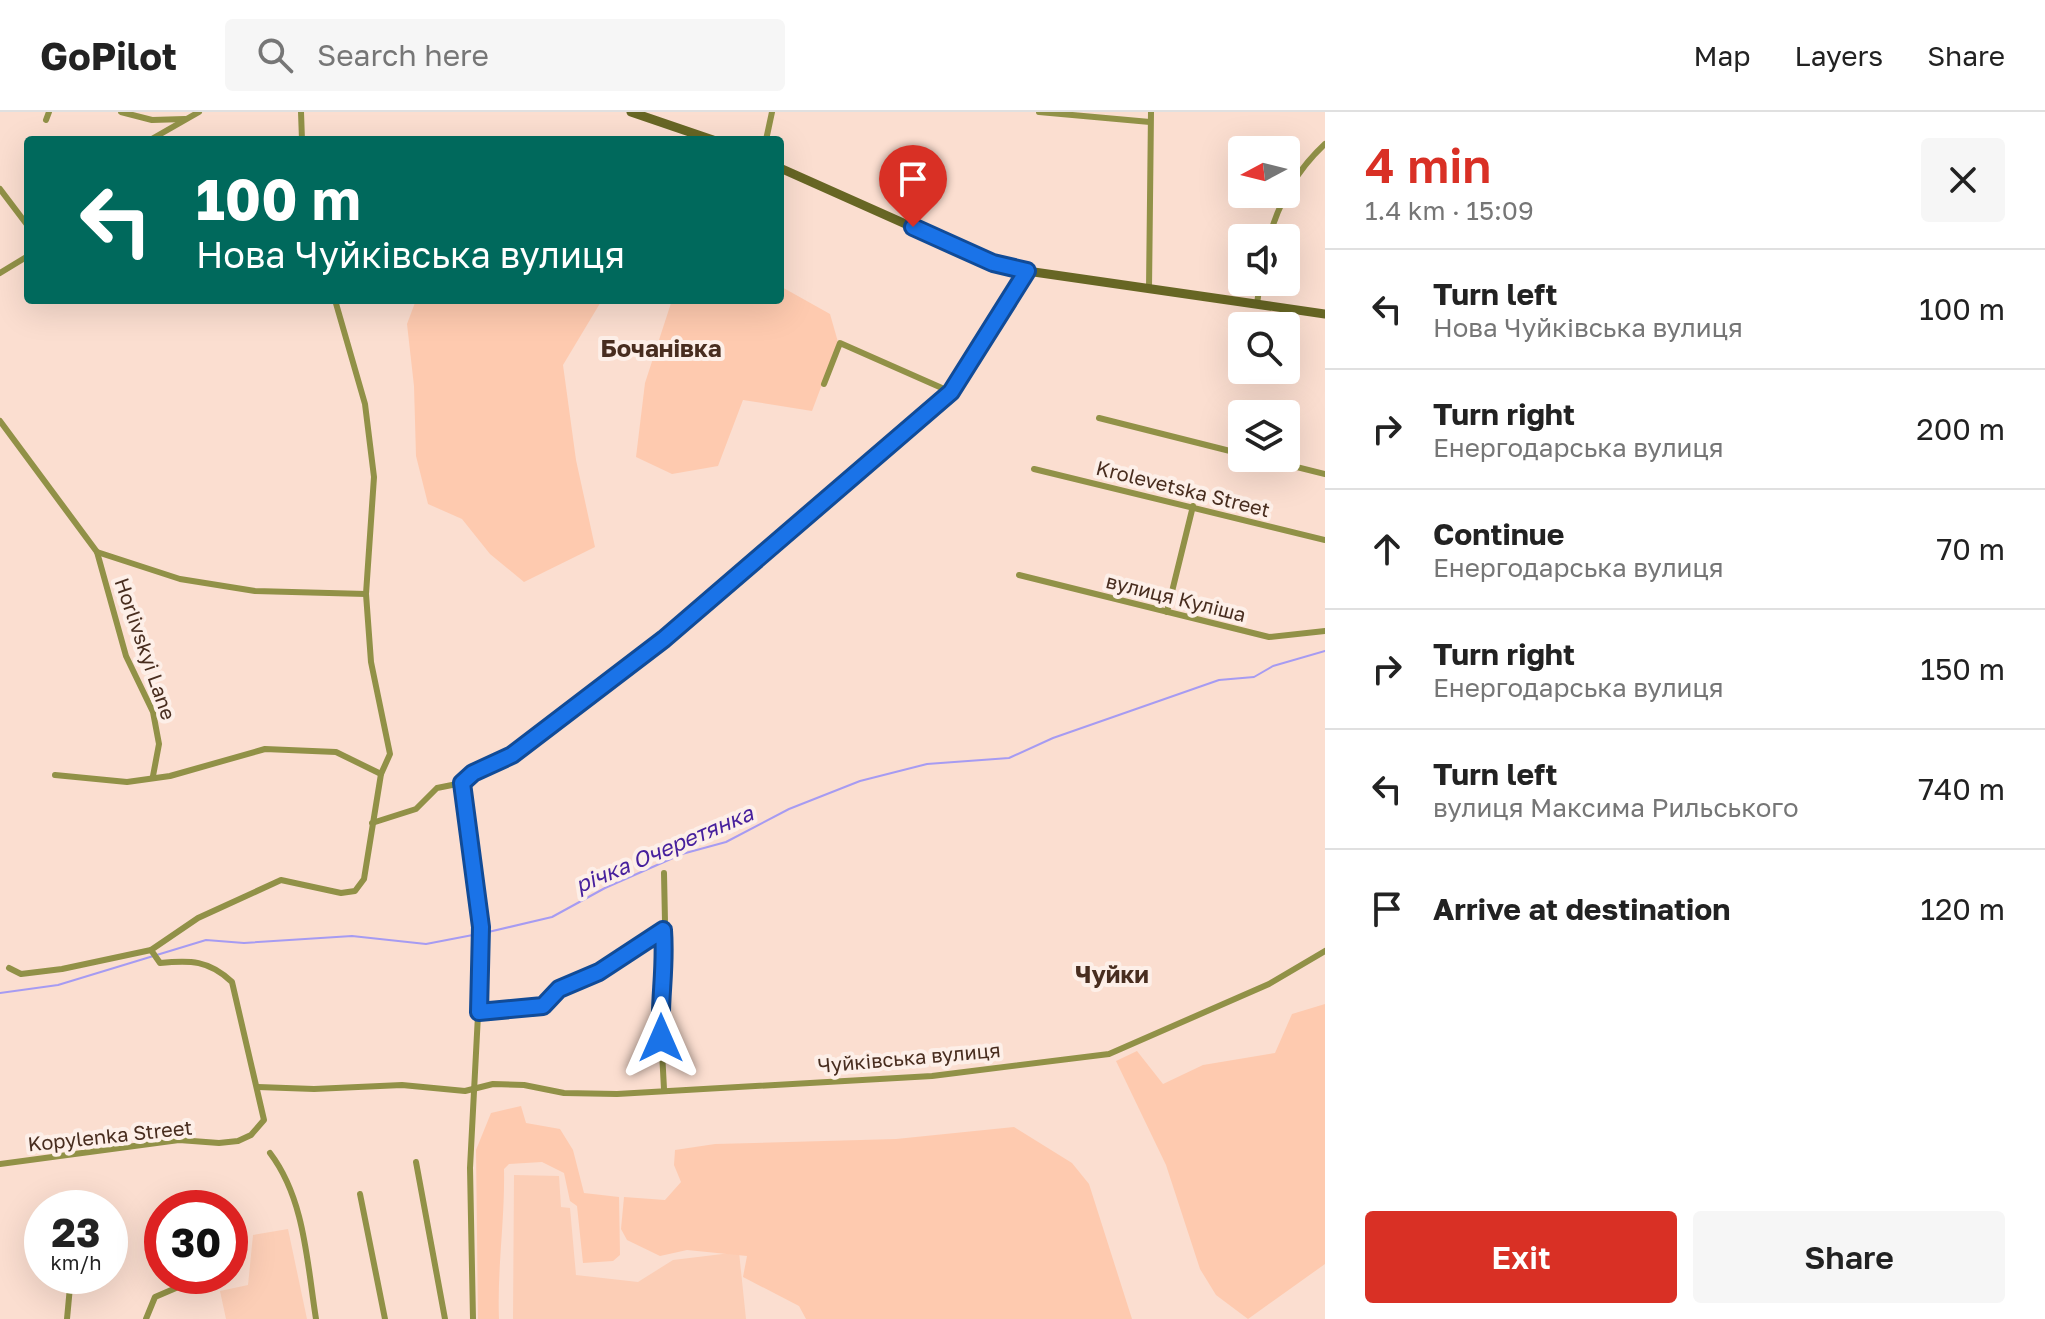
<!DOCTYPE html>
<html lang="en">
<head>
<meta charset="utf-8">
<style>
  body { margin:0; font-family:"Golos Text",sans-serif; background:#f6f6f6; color:#222; height:100vh; display:flex; flex-direction:column; font-size:30px; white-space:nowrap }
  * { box-sizing:border-box; margin:0 }
  p { font-size:26px; color:#767676 }
  .icon { flex:none; width:44px; height:44px; fill:none; stroke:currentColor; stroke-width:2; stroke-linecap:round; stroke-linejoin:round }
  .map { position:relative; flex:1; overflow:hidden }
  .side { display:flex; flex-direction:column; background:#fff; width:720px }
  .side>* { flex:none }
  .hud { position:absolute; left:24px; top:24px; width:760px; height:168px; border-radius:8px; box-shadow:0 8px 32px #0002; background:#00695c; color:#fff; overflow:hidden }
  .needle { width:52px; rotate:263deg }
  .fabs { position:absolute; left:1228px; top:24px; display:grid; gap:16px }
  .fabs a { display:grid; place-items:center; width:72px; height:72px; border-radius:8px; background:#fff; box-shadow:0 8px 32px #0002; font-size:40px }
  .speed { position:absolute; left:24px; top:1078px; display:flex; gap:16px; font-size:40px; font-weight:700; text-align:center }
  .speed>* { display:grid; place-content:center; width:104px; height:104px; border-radius:50%; background:#fff; box-shadow:0 8px 32px #0002; line-height:1 }
  .speed small { font-size:20px; font-weight:400 }
  .speed .limit { border:12px solid #d22; background:#fff; color:#111 }
  .pin { position:absolute; display:grid; place-items:center; width:68px; height:68px; color:#fff; margin:-82px -34px; border-radius:50% 50% 50% 0; rotate:-45deg; box-shadow:0 0 8px #0007 }
  .pin .icon { rotate:45deg }
  .me { position:absolute; width:88px; margin:-44px; rotate:0deg; stroke-linejoin:round; filter:drop-shadow(0 0 6px #0008) }
  .turn { display:flex; align-items:center; gap:28px; height:168px; padding:0 40px; font-size:36px }
  .turn .icon { width:104px; height:104px; stroke-width:2.5 }
  .turn b { display:block; font-size:56px; line-height:68px }
  .round { display:grid; place-items:center; flex:none; width:84px; height:84px; border-radius:8px; background:#f6f6f6 }
  .headline { display:flex; align-items:center; justify-content:space-between; height:136px; padding:0 40px }
  h1 { font-size:48px; font-weight:600; line-height:60px; color:#d93025 }
  .cta { display:flex; gap:16px; margin-top:auto; padding:16px 40px }
  .cta a { flex:1; height:92px; border-radius:8px; background:#d93025; color:#fff; font-size:32px; font-weight:600; line-height:92px; text-align:center }
  .cta a+a { background:#f6f6f6; color:#222 }
  ul { padding:0; list-style:none }
  li { display:flex; align-items:center; gap:24px; height:120px; padding:0 40px; border-top:2px solid #e0e0e0 }
  li div { flex:1 }
  li b { display:block; font-size:30px }
  li em { font-style:normal }
  header { display:flex; align-items:center; gap:48px; box-sizing:border-box; height:112px; padding:0 40px; background:#fff; border-bottom:2px solid #e0e0e0 }
  header strong { font-size:38px }
  nav { display:flex; gap:44px; margin-inline-start:auto; font-size:28px }
  .search { width:560px; height:72px; background:#f6f6f6; display:flex; align-items:center; gap:20px; box-sizing:border-box; padding:0 28px; border-radius:8px; color:#767676; font-size:30px }
  main { display:flex; flex:1; min-height:0 }
  .map>svg:first-child { display:block }
</style>
</head>
<body>
<header>
<strong>GoPilot</strong>
<div class="search"><svg class="icon" aria-label="search" viewBox="0 0 24 24"><circle cx="10" cy="10" r="6"/><path d="M15 15l6 6"/></svg>Search here</div>
<nav><a>Map</a><a>Layers</a><a>Share</a></nav>
</header>
<main>
<div class="map">
<svg width="1325" height="1207" viewBox="0 0 1325 1207">
  <rect width="100%" height="100%" fill="#fbded0"/>
  <g fill="#fcceb6">
    <polygon points="514,1063 559,1064 561,1095 570,1096 576,1163 638,1170 673,1148 739,1140 746,1207 513,1207"/>
    <polygon points="288,1117 307,1207 226,1207 220,1179 248,1173 253,1123"/>
  </g>
  <g fill="#fecaaf">
    <polygon points="780,174 830,202 838,230 812,299 743,288 718,354 672,362 636,345 645,271 672,188 780,188"/>
    <polygon points="416,188 602,188 563,253 576,348 595,435 524,470 490,442 462,407 428,392 416,344 414,274 407,212"/>
    <polygon points="1325,892 1325,1152 1248,1207 1216,1183 1200,1157 1166,1053 1116,949 1137,939 1163,972 1203,953 1275,941 1292,902"/>
    <path d="M 521,994 L 526,1011 L 560,1017 L 573,1038 L 584,1081 L 619,1085 L 620,1143 L 613,1149 L 583,1151 L 577,1094 L 570,1089 L 564,1061 L 542,1050 L 509,1052 L 504,1057 C 505,1109 497,1156 499,1207 L 478,1207 L 476,1038 L 491,1001 Z"/>
    <polygon points="1014,1015 1072,1051 1089,1072 1132,1207 806,1207 799,1194 743,1165 747,1144 687,1138 660,1144 627,1128 621,1117 624,1085 665,1088 681,1070 674,1053 675,1038 715,1032 896,1027"/>
  </g>
  <g fill="none" stroke-linecap="round" stroke-linejoin="round">
    <g stroke="#a69bf2" stroke-width="2">
      <polyline points="484,821 552,805 605,776 682,742 726,730 789,697 860,669 927,652 1009,646 1053,626 1219,568 1254,565 1273,554 1325,539"/>
      <polyline points="0,881 58,873 206,828 244,831 352,824 426,832 478,822"/>
    </g>
    <g stroke="#919147" stroke-width="6">
      <polyline points="121,0 152,8 185,7"/>
      <polyline points="301,0 302,28"/>
      <polyline points="1039,0 1150,10"/>
      <polyline points="46,8 49,0"/>
      <polyline points="150,28 199,0"/>
      <polyline points="766,28 772,0"/>
      <polyline points="0,77 28,114"/>
      <path d="M 1269,126 C 1279,90 1298,57 1325,32"/>
      <polyline points="0,161 28,144"/>
      <polyline points="1149,177 1151,0"/>
      <polyline points="1257,192 1260,170"/>
      <polyline points="824,272 840,231 951,280"/>
      <polyline points="1099,306 1242,342"/>
      <polyline points="0,309 97,440 126,544 153,600 159,632 153,664"/>
      <polyline points="1260,346 1325,362"/>
      <polyline points="1034,357 1325,428"/>
      <polyline points="97,440 180,467 255,479 366,482"/>
      <polyline points="1019,463 1269,525 1325,519"/>
      <polyline points="1167,500 1193,394"/>
      <polyline points="55,663 127,670 170,664 265,637 336,640 381,662"/>
      <polyline points="462,671 473,738 482,826 470,1056 473,1207"/>
      <polyline points="372,711 416,697 437,676 462,671 473,661 512,643 664,527 951,280 1027,159"/>
      <polyline points="664,761 666,859 660,901 664,977"/>
      <polyline points="9,856 21,862 62,857 151,838 198,806 281,768 341,781 355,779 364,767 381,662 390,642 371,550 366,482 374,365 365,292 335,188"/>
      <polyline points="479,900 543,894 559,877 599,860 663,818"/>
      <polyline points="258,975 314,977 402,973 465,979 493,972 524,973 564,981 617,982 932,964 1109,942 1269,872 1325,839"/>
      <path d="M 270,1041 C 305,1087 307,1151 316,1207"/>
      <polyline points="416,1050 445,1207"/>
      <path d="M 0,1052 L 179,1028 L 219,1031 L 238,1029 L 251,1023 L 264,1008 L 232,870 C 209,848 190,848 160,851 L 151,838"/>
      <polyline points="360,1082 385,1207"/>
      <polyline points="67,1207 71,1164"/>
      <polyline points="146,1207 155,1185 183,1173"/>
    </g>
    <g stroke="#676624" stroke-width="9">
      <polyline points="631,0 713,28"/>
      <polyline points="780,56 993,151 1027,159 1325,202"/>
    </g>
  </g>
  <g fill="none" stroke-linecap="round" stroke-linejoin="round">
    <g stroke="#114b97" stroke-width="20">
      <path id="route" d="M 661,926 C 659,888 666,857 663,818 L 599,860 L 559,877 L 543,894 L 479,900 L 481,815 L 462,671 L 473,661 L 512,643 L 664,527 L 951,280 L 1027,159 L 993,151 L 913,115"/>
    </g>
    <use href="#route" stroke="#1a73e8" stroke-width="14"/>
  </g>
  <g text-anchor="middle" stroke-width="8" stroke-linejoin="round" paint-order="stroke">
    <g font-size="20" fill="#482d1f" stroke="#fdefe8">
      <text transform="translate(1183 377) rotate(14)" y="7">Krolevetska Street</text>
      <text transform="translate(1176 486) rotate(14)" y="7">вулиця Куліша</text>
      <text transform="translate(145 537) rotate(71)" y="7">Horlivskyi Lane</text>
      <text transform="translate(909 946) rotate(-5)" y="7">Чуйківська вулиця</text>
      <text transform="translate(110 1024) rotate(-6)" y="7">Kopylenka Street</text>
    </g>
    <g font-size="22" font-style="italic" fill="#47209d" stroke="#fdefe8">
      <text transform="translate(664 737) rotate(-23)" y="8">річка Очеретянка</text>
    </g>
    <g font-size="24" font-weight="bold" fill="#482d1f" stroke="#fdefe8">
      <text x="661" y="245">Бочанівка</text>
      <text x="1112" y="871">Чуйки</text>
    </g>
  </g>
</svg>
<div class="fabs">
<a><svg class="needle" viewBox="-14 -14 28 28"><path d="M0-13l5 13h-10z" fill="#e53935"/><path d="M0 13l5-13h-10z" fill="#767676"/></svg></a>
<a><svg class="icon" aria-label="sound" viewBox="0 0 24 24"><path d="M4 9h4l5-4v14l-5-4H4zM17 9q2 3 0 6"/></svg></a>
<a><svg class="icon" aria-label="search" viewBox="0 0 24 24"><circle cx="10" cy="10" r="6"/><path d="M15 15l6 6"/></svg></a>
<a><svg class="icon" aria-label="layers" viewBox="0 0 24 24"><path d="M12 4l9 5-9 5-9-5zM3 14l9 5 9-5"/></svg></a>
</div>
<div class="speed"><div>23<small>km/h</small></div><div class="limit">30</div></div>
<div class="pin" style="left:913px;top:115px;background:#d93025"><svg class="icon" aria-label="arrive" viewBox="0 0 24 24"><path d="M6 21V4h12l-3 4 3 4H6"/></svg></div>
<svg class="me" style="left:661px;top:926px" viewBox="-20 -20 40 40"><path d="M0-17L14 15 0 8-14 15z" fill="#1a73e8" stroke="#fff" stroke-width="4"/></svg>
<div class="hud">
<div class="turn"><svg class="icon" aria-label="left" viewBox="0 0 24 24"><path d="M17 20v-9H6M10 6l-5 5 5 5"/></svg><div><b>100 m</b>Нова Чуйківська вулиця</div></div>
</div>
</div>
<section class="side">
<div class="headline"><div><h1>4 min</h1><p>1.4 km · 15:09</p></div><a class="round"><svg class="icon" aria-label="close" viewBox="0 0 24 24"><path d="M6 6l12 12M18 6L6 18"/></svg></a></div>
<ul>
<li><svg class="icon" aria-label="left" viewBox="0 0 24 24"><path d="M17 20v-9H6M10 6l-5 5 5 5"/></svg><div><b>Turn left</b><p>Нова Чуйківська вулиця</p></div><em>100 m</em></li>
<li><svg class="icon" aria-label="right" viewBox="0 0 24 24"><path d="M7 20v-9h11M14 6l5 5-5 5"/></svg><div><b>Turn right</b><p>Енергодарська вулиця</p></div><em>200 m</em></li>
<li><svg class="icon" aria-label="ahead" viewBox="0 0 24 24"><path d="M12 20V5M6 11l6-6 6 6"/></svg><div><b>Continue</b><p>Енергодарська вулиця</p></div><em>70 m</em></li>
<li><svg class="icon" aria-label="right" viewBox="0 0 24 24"><path d="M7 20v-9h11M14 6l5 5-5 5"/></svg><div><b>Turn right</b><p>Енергодарська вулиця</p></div><em>150 m</em></li>
<li><svg class="icon" aria-label="left" viewBox="0 0 24 24"><path d="M17 20v-9H6M10 6l-5 5 5 5"/></svg><div><b>Turn left</b><p>вулиця Максима Рильського</p></div><em>740 m</em></li>
<li><svg class="icon" aria-label="arrive" viewBox="0 0 24 24"><path d="M6 21V4h12l-3 4 3 4H6"/></svg><div><b>Arrive at destination</b></div><em>120 m</em></li>
</ul>
<div class="cta"><a>Exit</a><a>Share</a></div>
</section>
</main>
</body>
</html>
